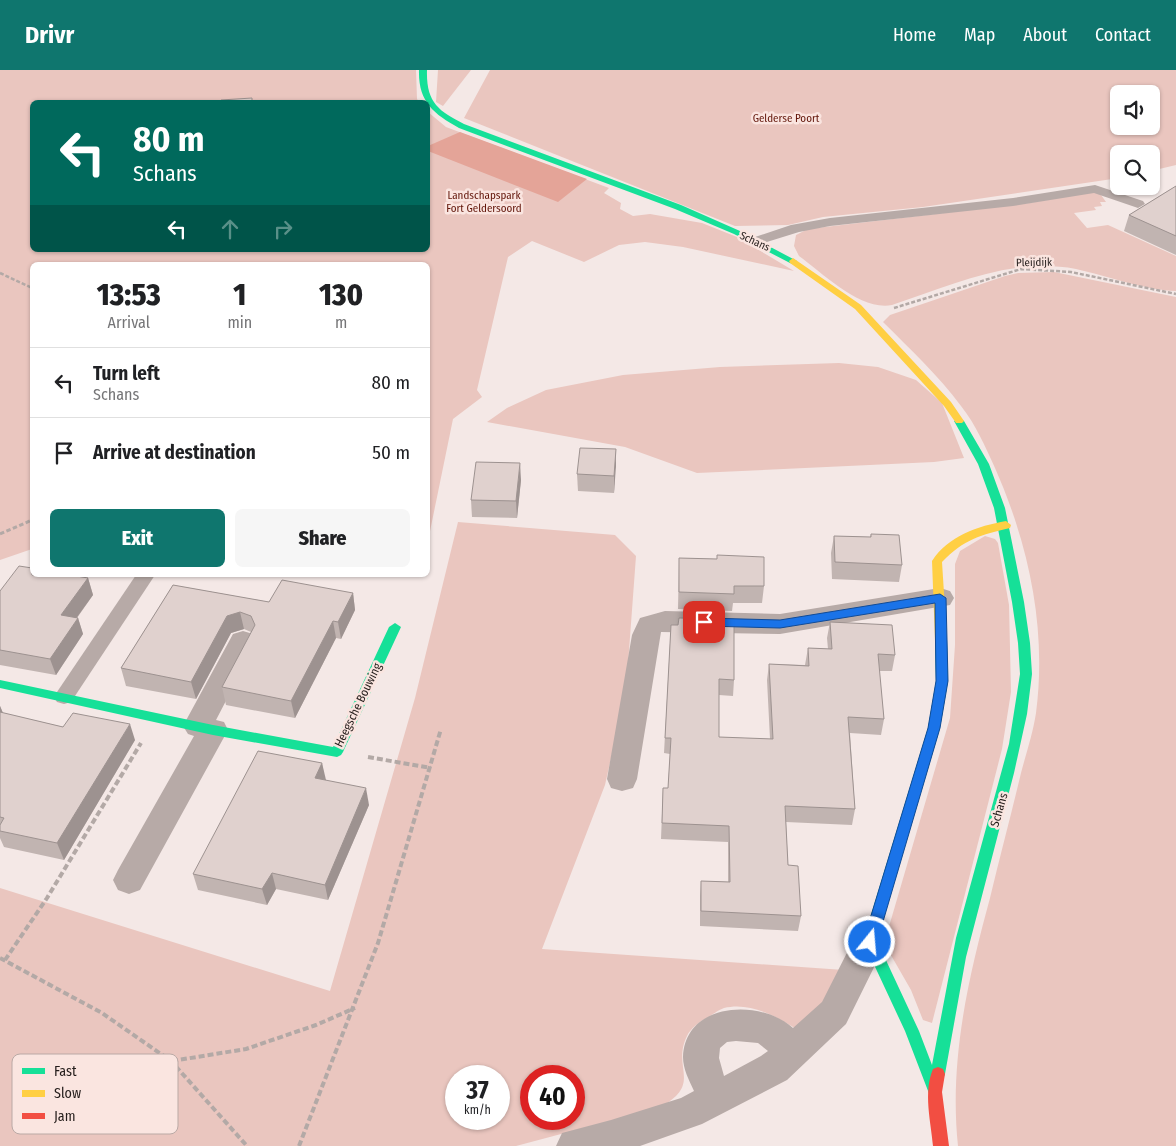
<!DOCTYPE html>
<html lang="en">
<head>
<meta charset="utf-8">
<style>
  body { margin:0; font-family:"Fira Sans Condensed",sans-serif; background:#f6f6f6; color:#202124; height:100vh; display:flex; flex-direction:column; font-size:19px; white-space:nowrap }
  * { box-sizing:border-box; margin:0 }
  p { font-size:16px; color:#757577 }
  .icon { flex:none; width:28px; height:28px; fill:none; stroke:currentColor; stroke-width:2; stroke-linecap:round; stroke-linejoin:round }
  .map { position:relative; flex:1; overflow:hidden }
  .sheet { position:absolute; left:30px; top:192px; width:400px; height:315px; display:flex; flex-direction:column; background:#fff; border-radius:8px; box-shadow:0 1px 4px #0004 }
  .sheet>* { flex:none }
  .hud { position:absolute; left:30px; top:30px; width:400px; height:152px; border-radius:8px; box-shadow:0 1px 4px #0004; background:#00695c; color:#fff; overflow:hidden }
  .fabs { position:absolute; left:1110px; top:15px; display:grid; gap:10px }
  .fabs a { display:grid; place-items:center; width:50px; height:50px; border-radius:8px; background:#fff; box-shadow:0 1px 4px #0004; font-size:25px }
  .speed { position:absolute; left:445px; top:995px; display:flex; gap:10px; font-size:25px; font-weight:700; text-align:center }
  .speed>* { display:grid; place-content:center; width:65px; height:65px; border-radius:50%; background:#fff; box-shadow:0 1px 4px #0004; line-height:1 }
  .speed small { font-size:12px; font-weight:400 }
  .speed .limit { border:8px solid #d22; background:#fff; color:#111 }
  .pin { position:absolute; display:grid; place-items:center; width:42px; height:42px; color:#fff; margin:-21px; border-radius:10px; box-shadow:0 2px 8px #0006 }
  .me { position:absolute; width:55px; margin:-28px; rotate:17deg; stroke-linejoin:round; filter:drop-shadow(0 0 4px #0008) }
  .turn { display:flex; align-items:center; gap:18px; height:105px; padding:0 20px; font-size:22px }
  .turn .icon { width:65px; height:65px; stroke-width:2.5 }
  .turn b { display:block; font-size:35px; line-height:42px }
  .lanes { display:flex; align-items:center; height:48px; padding:0 20px; background:#0003; justify-content:center; gap:25px; direction:ltr }
  .lanes .off { opacity:.35 }
  .eta { display:flex; justify-content:space-evenly; align-items:center; height:85px; text-align:center }
  .eta b { font-size:30px; font-weight:800; line-height:35px }
  .cta { display:flex; gap:10px; margin-top:auto; padding:10px 20px }
  .cta a { flex:1; height:58px; border-radius:8px; background:#0f766e; color:#fff; font-size:20px; font-weight:800; line-height:58px; text-align:center }
  .cta a+a { background:#f6f6f6; color:#202124 }
  ul { padding:0; list-style:none }
  li { display:flex; align-items:center; gap:15px; height:70px; padding:0 20px; border-top:1px solid #e0e0e0 }
  li div { flex:1 }
  li b { display:block; font-size:19px }
  li em { font-style:normal }
  header { display:flex; align-items:center; gap:30px; box-sizing:border-box; height:70px; padding:0 25px; background:#0f766e; color:#fff }
  header strong { font-size:24px }
  nav { display:flex; gap:28px; margin-inline-start:auto; font-size:18px }
  .map>svg:first-child { display:block }
</style>
</head>
<body>
<header>
<strong>Drivr</strong>
<nav><a>Home</a><a>Map</a><a>About</a><a>Contact</a></nav>
</header>
<div class="map">
<svg width="1176" height="1076" viewBox="0 0 1176 1076">
  <rect width="100%" height="100%" fill="#f4e8e6"/>
  <g fill="#eac6bf" fill-rule="evenodd">
    <polygon points="0,0 416,0 417,29 419,32 32,32 32,180 428,180 428,42 446,57 609,118 604,123 621,133 620,139 633,146 650,144 702,153 737,167 794,201 683,177 645,172 619,175 584,192 532,171 508,187 477,320 482,327 453,349 428,471 428,195 32,195 32,479 0,490"/>
    <polygon points="438,0 471,0 443,36 436,32"/>
    <path d="M 490,0 L 1176,0 L 1176,95 L 1151,101 L 1151,84 L 1119,84 L 1119,108 L 923,137 L 823,147 L 788,155 L 735,156 L 464,48 ZM 1119,24 L 1151,24 L 1151,56 L 1119,56 Z"/>
    <path d="M 1093,122 L 1099,122 L 1106,132 L 1100,132 L 1102,136 L 1094,137 L 1096,140 L 1074,143 L 1087,158 L 1108,155 L 1176,186 L 1176,221 C 1144,220 1108,206 1076,199 C 1010,187 953,215 892,235 C 860,241 824,204 799,186 L 794,176 L 796,165 L 808,159 L 1029,133 Z"/>
    <path d="M 1054,202 L 1176,227 L 1176,1076 L 958,1076 C 949,991 968,909 990,828 C 1000,786 1011,745 1021,703 C 1026,684 1033,663 1036,643 C 1047,559 1029,475 995,398 C 985,376 976,355 961,336 C 938,305 910,279 883,252 L 890,245 L 1005,206 L 1018,203 Z"/>
    <polygon points="839,293 878,297 916,310 942,333 964,388 934,392 697,403 625,377 487,352 507,338 546,320 623,305 720,297"/>
    <path d="M 458,452 L 615,465 L 636,486 L 626,621 L 605,715 L 542,879 L 844,900 L 803,963 C 780,949 752,931 724,938 C 718,940 712,945 707,948 C 700,951 690,959 687,966 C 671,999 704,1013 659,1038 L 516,1076 L 0,1076 L 0,818 L 330,921 L 415,628 ZM 456,1006 L 499,1006 L 499,1049 L 456,1049 ZM 531,1006 L 574,1006 L 574,1049 L 531,1049 Z"/>
    <polygon points="985,466 995,469 998,473 1009,535 1011,622 1002,679 932,953 923,950 911,920 888,880 888,860 950,648 955,575 955,494 960,481"/>
  </g>
  <polygon fill="#e4a498" points="460,62 587,109 558,132 428,81 428,76"/>
  <g fill="none" stroke-linecap="round" stroke-linejoin="round">
    <g stroke="#b3a9a6" stroke-width="2.5" stroke-dasharray="4 2" stroke-linecap="butt">
      <polyline points="0,203 32,218"/>
      <polyline points="894,238 1021,199 1071,202 1176,224"/>
    </g>
    <polyline stroke="#b3a9a6" stroke-width="3" stroke-dasharray="4.5 2.5" stroke-linecap="butt" points="0,464 32,450"/>
    <g stroke="#b3a9a6" stroke-width="4" stroke-dasharray="6 3" stroke-linecap="butt">
      <polyline points="368,687 431,698"/>
      <polyline points="0,888 102,943 171,991 247,1076"/>
      <polyline points="5,890 47,828 141,673"/>
      <polyline points="172,991 246,979 316,955 355,938"/>
      <polyline points="299,1076 378,873 441,659"/>
    </g>
    <g fill="#b7aaa7" fill-rule="evenodd">
      <polygon points="1095,115 1143,131 1145,134 1138,138 1094,123 1013,136 830,156 799,162 757,175 750,171 752,168 791,155 830,148 1013,128"/>
      <polygon points="136,505 155,505 71,632 64,634 57,632 54,627 57,622"/>
    </g>
    <g fill="#b7aaa7" fill-rule="evenodd">
      <polygon points="940,518 950,521 954,528 950,535 780,564 661,562 637,709 633,718 622,721 611,718 607,709 632,565 640,548 665,541 780,544"/>
      <polygon points="243,561 253,564 257,571 216,650 224,652 228,660 140,820 129,824 118,820 113,810 118,800 194,666 188,664 183,656 233,564"/>
      <path d="M 870,857 L 882,861 L 887,871 L 846,954 L 787,1010 L 702,1054 L 640,1076 L 556,1076 L 562,1063 L 611,1050 L 681,1028 L 694,1021 C 689,1010 683,999 683,987 C 685,932 760,928 793,958 L 822,932 L 858,861 ZM 736,971 L 758,973 L 768,981 L 761,986 L 724,1006 L 719,988 L 720,978 L 727,972 Z"/>
    </g>
    <g fill="#16e098" fill-rule="evenodd">
      <path d="M 419,0 L 427,0 C 426,32 438,41 464,54 L 681,135 L 740,161 L 797,191 L 793,194 L 790,193 L 734,164 L 675,139 L 459,58 C 433,44 418,31 419,0 Z"/>
      <polygon points="959,348 964,351 989,394 1005,438 1024,532 1030,573 1032,604 1027,644 1014,703 966,887 945,1004 943,1009 938,1011 942,1021 940,1026 935,1028 930,1026 905,961 863,871 928,658 936,611 935,570 941,566 947,570 948,611 940,658 877,871 919,961 932,995 956,868 1009,674 1020,604 1018,573 1012,532 994,438 978,394 954,351"/>
      <polygon points="395,553 401,557 343,682 341,685 337,687 213,665 0,618 0,610 213,655 333,677 389,557"/>
    </g>
    <g fill="#ffcf43" fill-rule="evenodd">
      <polygon points="793,188 861,235 951,332 964,351 962,353 956,353 944,336 855,239 790,193 789,191"/>
      <path d="M 1006,451 L 1011,455 L 1010,458 C 981,465 964,469 942,492 L 947,570 L 941,574 L 937,573 L 935,570 L 932,491 C 948,466 978,456 1006,451 Z"/>
    </g>
    <path fill="#f24e42" fill-rule="evenodd" d="M 938,997 L 943,999 L 945,1004 L 942,1022 L 949,1076 L 933,1076 C 931,1052 923,1022 933,999 Z"/>
  </g>
  <g fill="#c1b4b1">
    <polygon points="1176,116 1176,185 1124,161 1129,145"/>
    <polygon points="616,379 614,423 578,421 577,404"/>
    <polygon points="521,410 517,448 472,447 471,430"/>
    <polygon points="871,464 902,495 899,512 832,509 831,483 834,466 870,467"/>
    <polygon points="717,485 764,516 762,533 733,533 732,541 678,539 679,488 717,489"/>
    <polygon points="88,508 93,525 77,548 78,548 83,564 56,605 0,595 0,521"/>
    <polygon points="173,515 269,532 353,523 355,540 341,569 336,568 295,648 226,635 222,617 251,562 244,559 231,563 196,629 126,616 121,598"/>
    <polygon points="830,552 895,585 892,601 879,601 884,649 881,665 850,663 855,739 852,755 786,752 788,795 801,846 798,861 700,856 700,826 701,811 728,812 728,772 661,769 663,718 668,718 670,684 664,683 671,555 734,610 733,626 719,625 719,667 770,669 767,610 769,594 805,595 808,578 828,579 827,568"/>
    <polygon points="0,636 3,643 63,657 135,670 64,790 4,777 0,768"/>
    <polygon points="322,693 325,710 369,735 328,830 276,819 267,835 198,820 193,804"/>
  </g>
  <g fill="#9d9290">
    <polygon points="616,379 616,396 614,423 614,406"/>
    <polygon points="520,393 521,410 517,448 516,431"/>
    <polygon points="88,508 93,525 67,561 61,545"/>
    <polygon points="353,523 355,540 341,569 338,552"/>
    <polygon points="240,542 244,559 231,563 196,629 191,612 227,546"/>
    <polygon points="78,548 83,564 56,605 50,589"/>
    <polygon points="333,551 336,568 295,648 291,631"/>
    <polygon points="0,636 7,653 0,650"/>
    <polygon points="130,654 135,670 64,790 57,773"/>
    <polygon points="322,693 326,710 318,725 315,708"/>
    <polygon points="366,718 369,735 328,830 325,815"/>
    <polygon points="272,803 276,819 267,835 262,819"/>
  </g>
  <g fill="#e0d1ce" stroke="#9d9290">
    <polygon points="252,28 252,32 221,32 221,30"/>
    <polygon points="1176,116 1176,166 1129,145"/>
    <polygon points="580,378 616,379 614,406 577,404"/>
    <polygon points="476,392 520,393 516,431 471,430"/>
    <polygon points="871,464 899,465 902,495 835,492 834,466 871,467"/>
    <polygon points="717,485 764,487 764,516 734,516 734,524 679,522 679,488 717,489"/>
    <polygon points="19,496 32,498 32,505 71,505 88,508 61,545 78,548 50,589 0,580 0,521"/>
    <polygon points="282,510 353,523 338,552 333,551 291,631 222,617 255,555 251,546 240,542 227,546 191,612 121,598 173,515 269,532"/>
    <polygon points="679,548 734,549 734,610 719,609 719,667 773,669 769,594 809,596 808,578 832,579 830,552 892,555 895,585 878,584 884,649 848,647 855,739 785,736 788,795 798,796 801,846 701,841 701,811 730,812 729,756 662,753 663,718 668,718 671,668 665,668 671,555 678,555"/>
    <polygon points="0,642 63,657 73,643 130,654 57,773 0,761 0,755 4,748 0,747"/>
    <polygon points="258,681 322,693 315,708 366,718 325,815 272,803 262,819 193,804"/>
  </g>
  <polygon fill="#1a73e8" stroke="#114b97" points="940,524 946,528 948,611 940,658 877,872 875,876 870,877 865,876 863,872 928,658 936,611 935,533 780,558 704,556 698,552 704,548 780,550"/>
  <g text-anchor="middle" stroke-width="5" stroke-linejoin="round" paint-order="stroke">
    <g font-size="11" fill="#621509" stroke="#fae5e0">
      <text x="786" y="52">Gelderse Poort</text>
      <text x="484" y="129">Landschapspark<tspan x="484" dy="13">Fort Geldersoord</tspan></text>
    </g>
    <g font-size="11" fill="#241d1b" stroke="#fae5e0">
      <text transform="translate(755 171) rotate(25)" y="4">Schans</text>
      <text transform="translate(1034 192) rotate(-1)" y="4">Pleijdijk</text>
    </g>
    <g font-size="12" fill="#241d1b" stroke="#fae5e0">
      <text transform="translate(358 635) rotate(-64)" y="4">Heegsche Bouwing</text>
      <text transform="translate(999 740) rotate(-74)" y="4">Schans</text>
    </g>
  </g>
  <rect x="12" y="984" width="166" height="80" rx="8" fill="#fae5e0" stroke="#baa9a5" stroke-width="1"/>
  <rect x="22" y="998" width="23" height="6" fill="#16e098"/>
  <rect x="22" y="1020" width="23" height="7" fill="#ffcf43"/>
  <rect x="22" y="1043" width="23" height="6" fill="#f24e42"/>
  <g font-size="14" fill="#241d1b">
    <text x="54" y="1006">Fast</text>
    <text x="54" y="1028">Slow</text>
    <text x="54" y="1051">Jam</text>
  </g>
</svg>
<div class="fabs">
<a><svg class="icon" aria-label="sound" viewBox="0 0 24 24"><path d="M4 9h4l5-4v14l-5-4H4zM17 9q2 3 0 6"/></svg></a>
<a><svg class="icon" aria-label="search" viewBox="0 0 24 24"><circle cx="10" cy="10" r="6"/><path d="M15 15l6 6"/></svg></a>
</div>
<div class="speed"><div>37<small>km/h</small></div><div class="limit">40</div></div>
<div class="pin" style="left:704px;top:552px;background:#d93025"><svg class="icon" aria-label="arrive" viewBox="0 0 24 24"><path d="M6 21V4h12l-3 4 3 4H6"/></svg></div>
<svg class="me" style="left:870px;top:872px" viewBox="-20 -20 40 40"><circle r="17" fill="#1a73e8" stroke="#fff" stroke-width="3"/><path d="M0-11L8 9 0 5-8 9z" fill="#fff"/></svg>
<div class="hud">
<div class="turn"><svg class="icon" aria-label="left" viewBox="0 0 24 24"><path d="M17 20v-9H6M10 6l-5 5 5 5"/></svg><div><b>80 m</b>Schans</div></div>
<div class="lanes"><svg class="icon" aria-label="left" viewBox="0 0 24 24"><path d="M17 20v-9H6M10 6l-5 5 5 5"/></svg><svg class="icon off" aria-label="ahead" viewBox="0 0 24 24"><path d="M12 20V5M6 11l6-6 6 6"/></svg><svg class="icon off" aria-label="right" viewBox="0 0 24 24"><path d="M7 20v-9h11M14 6l5 5-5 5"/></svg></div>
</div>
<section class="sheet">
<div class="eta">
<div><b>13:53</b><p>Arrival</p></div>
<div><b>1</b><p>min</p></div>
<div><b>130</b><p>m</p></div>
</div>
<ul>
<li><svg class="icon" aria-label="left" viewBox="0 0 24 24"><path d="M17 20v-9H6M10 6l-5 5 5 5"/></svg><div><b>Turn left</b><p>Schans</p></div><em>80 m</em></li>
<li><svg class="icon" aria-label="arrive" viewBox="0 0 24 24"><path d="M6 21V4h12l-3 4 3 4H6"/></svg><div><b>Arrive at destination</b></div><em>50 m</em></li>
</ul>
<div class="cta"><a>Exit</a><a>Share</a></div>
</section>
</div>
</body>
</html>
